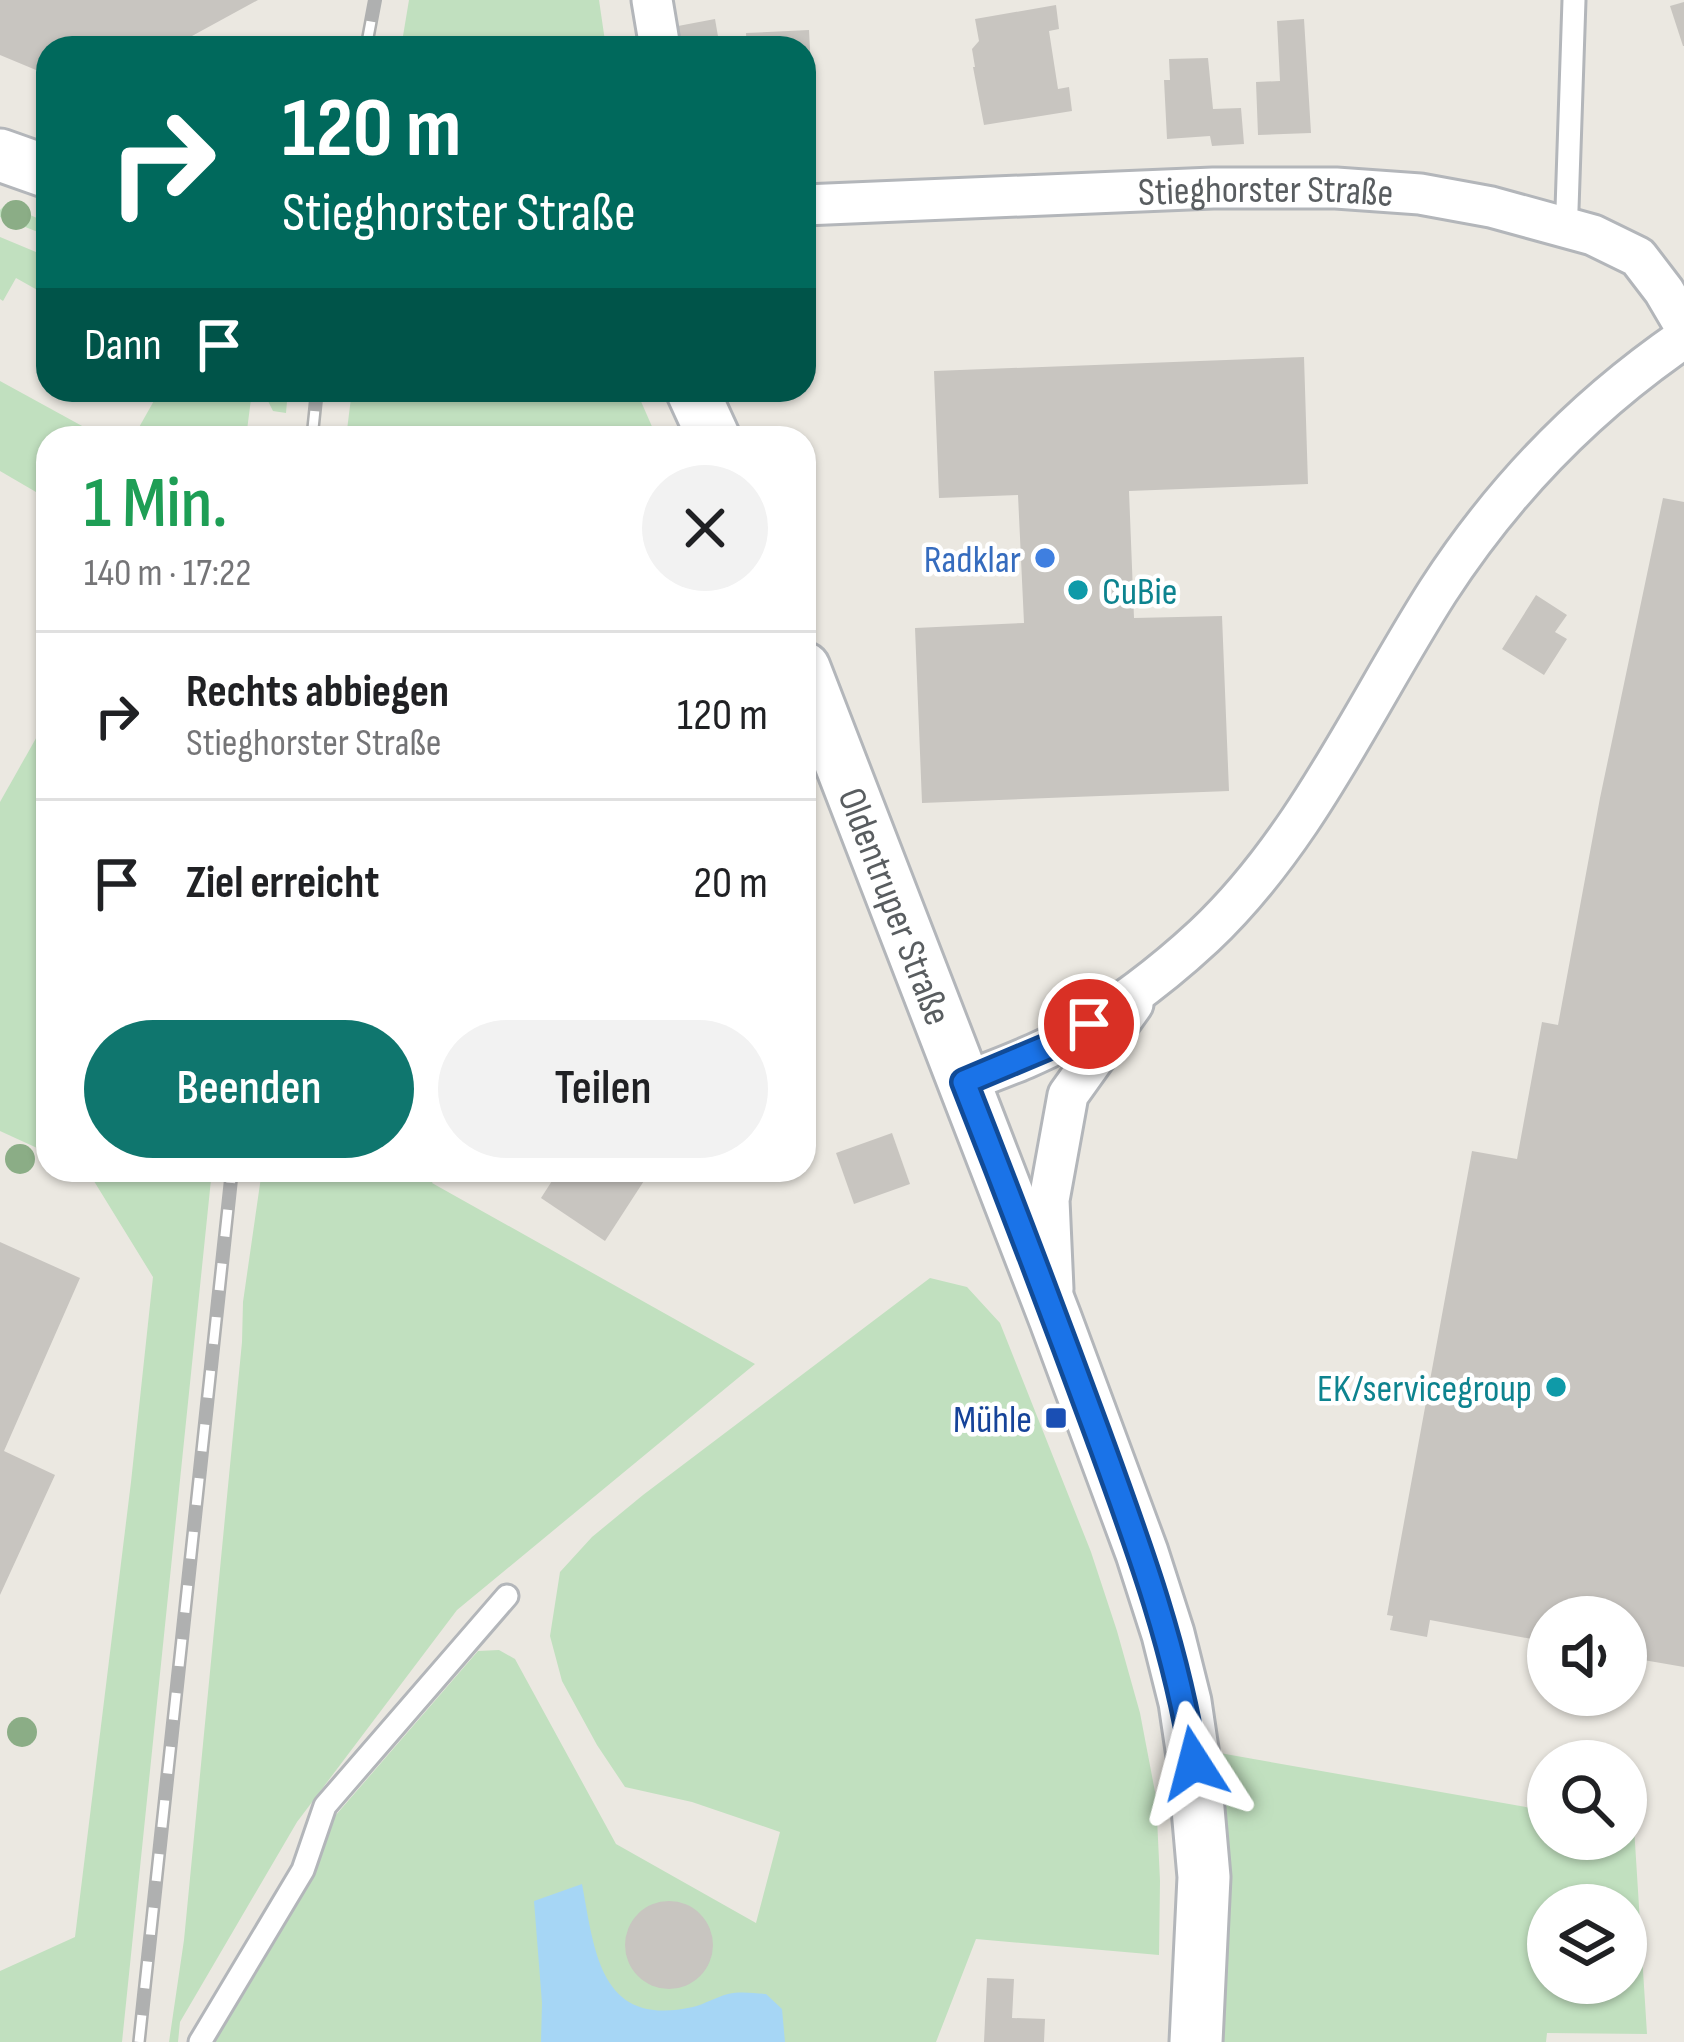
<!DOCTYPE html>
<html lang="de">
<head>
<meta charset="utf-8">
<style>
  body { margin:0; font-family:"Sofia Sans Condensed",sans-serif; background:#f2f2f2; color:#202124; height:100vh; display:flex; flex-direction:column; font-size:45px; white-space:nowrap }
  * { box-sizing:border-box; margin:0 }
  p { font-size:39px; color:#757577 }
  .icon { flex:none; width:66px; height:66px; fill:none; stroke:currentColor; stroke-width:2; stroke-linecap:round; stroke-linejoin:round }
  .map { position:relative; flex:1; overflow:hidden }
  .details { position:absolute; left:36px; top:426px; width:780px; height:756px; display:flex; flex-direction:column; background:#fff; border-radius:36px; box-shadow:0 3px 9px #0004 }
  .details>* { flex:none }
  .top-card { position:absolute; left:36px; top:36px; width:780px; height:366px; border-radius:36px; box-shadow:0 3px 9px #0004; background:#00695c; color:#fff; overflow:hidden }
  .fabs { position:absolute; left:1527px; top:1596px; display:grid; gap:24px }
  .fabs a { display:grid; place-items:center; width:120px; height:120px; border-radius:50%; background:#fff; box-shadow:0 3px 9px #0004; font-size:60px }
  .pin { position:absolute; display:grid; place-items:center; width:102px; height:102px; color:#fff; margin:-51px; border:6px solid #fff; border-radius:50%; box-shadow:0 3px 12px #0007 }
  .me { position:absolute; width:132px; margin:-66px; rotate:351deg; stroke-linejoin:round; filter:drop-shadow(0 0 9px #0008) }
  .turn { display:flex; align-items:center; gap:42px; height:252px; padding:0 48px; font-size:54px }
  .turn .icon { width:156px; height:156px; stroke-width:2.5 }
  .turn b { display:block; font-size:84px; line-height:102px }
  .then { display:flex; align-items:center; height:114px; padding:0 48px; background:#0003; gap:24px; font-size:45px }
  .round { display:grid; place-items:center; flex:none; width:126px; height:126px; border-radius:63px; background:#f2f2f2 }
  .headline { display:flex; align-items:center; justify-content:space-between; height:204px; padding:0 48px }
  h1 { font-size:72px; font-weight:600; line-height:90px; color:#1e9e55 }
  .button { display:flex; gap:24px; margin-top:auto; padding:24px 48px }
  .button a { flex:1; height:138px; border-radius:72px; background:#0f766e; color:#fff; font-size:48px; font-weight:600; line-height:138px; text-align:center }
  .button a+a { background:#f2f2f2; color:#202124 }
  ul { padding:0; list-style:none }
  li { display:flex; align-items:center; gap:36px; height:168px; padding:0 48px; border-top:3px solid #e0e0e0 }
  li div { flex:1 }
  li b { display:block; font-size:45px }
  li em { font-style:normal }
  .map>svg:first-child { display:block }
</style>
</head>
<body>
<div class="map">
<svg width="1684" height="2042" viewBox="0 0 1684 2042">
  <rect width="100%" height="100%" fill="#ebe8e1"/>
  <g fill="#c1e0bf" fill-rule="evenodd">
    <polygon points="409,0 599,0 606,48 401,48"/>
    <polygon points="17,201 25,207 28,214 48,223 48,236 0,217 0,210 8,202"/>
    <polygon points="0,237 48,257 48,296 16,278 3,301 0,299"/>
    <polygon points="0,381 104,438 48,438 48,499 0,471"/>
    <polygon points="160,390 288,390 286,413 273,411 268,401 251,399 246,438 133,438"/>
    <polygon points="352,390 636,390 657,438 346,438"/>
    <polygon points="48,717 48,1153 0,1131 0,802"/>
    <polygon points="84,1170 212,1170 122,2042 0,2042 0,1971 75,1937 131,1482 153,1277 89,1173"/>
    <polygon points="262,1170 441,1170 432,1183 755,1364 457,1610 297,1822 180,2022 178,2042 169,2042 184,1940 242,1342 243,1302"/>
    <polygon points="930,1278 967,1287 1000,1323 1091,1552 1117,1631 1140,1713 1156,1797 1160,1881 1159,1955 976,1939 936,2042 208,2042 320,1859 335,1816 478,1651 499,1650 515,1659 616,1844 756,1923 780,1832 692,1802 625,1787 597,1745 562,1681 550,1636 560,1572 592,1537 643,1495"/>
    <path d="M 1214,1752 L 1548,1811 L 1548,1839 L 1626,1839 L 1626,1825 L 1634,1827 L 1647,2034 L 1547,2033 L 1546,2042 L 1220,2042 L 1227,1890 L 1225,1812 ZM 1548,1905 L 1626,1905 L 1626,1983 L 1548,1983 Z"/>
  </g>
  <path fill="#a6d6f5" d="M 582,1884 C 595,1953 600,2028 693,2007 C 705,2004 716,1997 728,1994 C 740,1991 754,1993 766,1994 L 782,2009 L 785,2042 L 541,2042 L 542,2003 L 534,1901 Z"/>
  <g fill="#c8c5c0">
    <polygon points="0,0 258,0 170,48 48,48 48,75 0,55"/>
    <polygon points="1684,2 1684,46 1683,46 1670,6"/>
    <polygon points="1056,5 1059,29 1049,31 1058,89 1069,87 1072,111 984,125 973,67 975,67 972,49 979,41 975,19"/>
    <polygon points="715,19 720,48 683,48 678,26"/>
    <polygon points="1304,19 1311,133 1258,135 1256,82 1280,81 1277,21"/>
    <polygon points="809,30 815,150 804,150 804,48 747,48 746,33"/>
    <polygon points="1208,58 1213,109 1241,108 1244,144 1212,146 1210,136 1167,139 1164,80 1170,80 1169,59"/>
    <polygon points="1304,357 1308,484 1129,491 1134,618 1222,616 1229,791 922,803 915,628 1024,623 1018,495 939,498 934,371"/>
    <polygon points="1663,498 1684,502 1684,1667 1626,1657 1626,1617 1548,1617 1548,1642 1430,1620 1427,1637 1390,1630 1393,1616 1387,1615 1472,1151 1517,1159 1542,1022 1558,1025 1600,798"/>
    <polygon points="1536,595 1567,615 1555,632 1567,639 1544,675 1502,649"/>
    <polygon points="892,1133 910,1184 854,1204 836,1153"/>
    <polygon points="559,1170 651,1170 605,1241 541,1198"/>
    <polygon points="0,1242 80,1278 4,1451 55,1475 0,1595"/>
    <circle cx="669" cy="1945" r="44"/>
    <polygon points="987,1978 1014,1979 1012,2018 1045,2019 1044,2042 984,2042"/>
  </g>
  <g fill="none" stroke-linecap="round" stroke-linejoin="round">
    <g stroke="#b3b6ba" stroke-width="27">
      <g id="service">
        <polyline points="1561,225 1567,209 1574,0"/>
        <polyline points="200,2042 303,1870 325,1806 507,1596"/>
      </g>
    </g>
    <g stroke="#b3b6ba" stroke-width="45">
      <g id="minor">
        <polyline points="652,0 660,48"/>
        <path id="s1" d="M 804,205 L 1213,188 L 1336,188 L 1420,194 L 1491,207 L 1593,235 L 1638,257 L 1664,291 L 1684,325"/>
        <path d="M 965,1082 C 998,1069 1033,1057 1065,1039 C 1114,1011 1162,975 1204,936 C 1306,840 1364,707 1438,591 C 1504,489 1585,406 1684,338"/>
        <polyline points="1053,1289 1049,1200 1068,1095 1133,1004"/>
      </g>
    </g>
    <g stroke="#b3b6ba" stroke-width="57">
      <g id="tertiary">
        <polyline points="0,155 48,172"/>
        <polyline points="692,390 714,438"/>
        <path id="s2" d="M 804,668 L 1055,1318 L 1142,1553 L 1168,1634 L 1185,1702 L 1194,1763 L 1204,1877 L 1196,2042"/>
      </g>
    </g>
    <use href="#service" stroke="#fff" stroke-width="21"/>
    <use href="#minor" stroke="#fff" stroke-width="39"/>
    <use href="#tertiary" stroke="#fff" stroke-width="51"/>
    <g stroke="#afb0b0" stroke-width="14">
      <g id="rail">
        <polyline points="366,48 375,0"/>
        <polyline points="312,438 317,390"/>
        <polyline points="139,2042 232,1170"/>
      </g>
    </g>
    <use href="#rail" stroke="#fff" stroke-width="9" stroke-dasharray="27" stroke-linecap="butt"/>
  </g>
  <g fill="#8bad86">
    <circle cx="16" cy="215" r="15"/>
    <circle cx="20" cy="1159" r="15"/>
    <circle cx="22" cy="1732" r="15"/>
  </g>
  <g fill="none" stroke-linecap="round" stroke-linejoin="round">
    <g stroke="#114b97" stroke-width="30">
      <path id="route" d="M 1089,1024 L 1064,1040 L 964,1082 C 1010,1199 1054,1315 1097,1432 C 1137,1542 1176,1646 1194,1763"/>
    </g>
    <use href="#route" stroke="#1a73e8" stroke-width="21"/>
  </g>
  <circle fill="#3f7fe0" stroke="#fff" stroke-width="4.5" cx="1045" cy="558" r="12"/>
  <g fill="#0f9aa8" stroke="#fff" stroke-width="4.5">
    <circle cx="1078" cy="590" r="12"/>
    <circle cx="1556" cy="1387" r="12"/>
  </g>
  <rect fill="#1a4fb4" stroke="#fff" stroke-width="4.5" x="1044" y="1406" width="24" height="24" rx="6"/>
  <g text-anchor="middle" stroke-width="9" stroke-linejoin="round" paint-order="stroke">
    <g font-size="39" fill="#595d60" stroke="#fff">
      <text dy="14" stroke="none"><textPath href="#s1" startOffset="462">Stieghorster Straße</textPath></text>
      <text dy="14" stroke="none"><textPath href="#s2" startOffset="255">Oldentruper Straße</textPath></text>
    </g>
    <g font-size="39" fill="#366cbe" stroke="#fff" text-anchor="end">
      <text x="1021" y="572">Radklar</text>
    </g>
    <g font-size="39" fill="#0d838f" stroke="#fff" text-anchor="start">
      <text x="1102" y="604">CuBie</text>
      <text x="1532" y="1401" text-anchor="end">EK/servicegroup</text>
    </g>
    <g font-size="39" fill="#164399" stroke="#fff" text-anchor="end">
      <text x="1032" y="1432">Mühle</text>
    </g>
  </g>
</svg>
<div class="fabs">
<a><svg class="icon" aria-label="sound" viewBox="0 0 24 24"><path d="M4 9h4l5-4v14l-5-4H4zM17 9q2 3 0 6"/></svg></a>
<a><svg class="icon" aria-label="search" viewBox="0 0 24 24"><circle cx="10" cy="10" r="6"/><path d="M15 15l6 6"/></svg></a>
<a><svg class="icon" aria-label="layers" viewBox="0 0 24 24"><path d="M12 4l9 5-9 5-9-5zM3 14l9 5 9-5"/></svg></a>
</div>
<div class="pin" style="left:1089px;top:1024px;background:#d93025"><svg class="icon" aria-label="arrive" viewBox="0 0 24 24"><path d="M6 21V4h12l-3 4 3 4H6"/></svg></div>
<svg class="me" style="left:1194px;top:1763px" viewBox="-20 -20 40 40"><path d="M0-17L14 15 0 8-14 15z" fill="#1a73e8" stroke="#fff" stroke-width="4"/></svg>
<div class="top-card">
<div class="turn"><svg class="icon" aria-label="right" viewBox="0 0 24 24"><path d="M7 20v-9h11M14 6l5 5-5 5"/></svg><div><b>120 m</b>Stieghorster Straße</div></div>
<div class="then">Dann<svg class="icon" aria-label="arrive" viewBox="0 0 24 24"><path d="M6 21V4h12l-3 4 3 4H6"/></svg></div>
</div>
<section class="details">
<div class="headline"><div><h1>1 Min.</h1><p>140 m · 17:22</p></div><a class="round"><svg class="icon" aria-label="close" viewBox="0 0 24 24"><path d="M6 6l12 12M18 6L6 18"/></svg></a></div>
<ul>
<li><svg class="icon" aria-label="right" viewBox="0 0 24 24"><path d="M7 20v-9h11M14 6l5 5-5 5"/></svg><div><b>Rechts abbiegen</b><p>Stieghorster Straße</p></div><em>120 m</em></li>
<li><svg class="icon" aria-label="arrive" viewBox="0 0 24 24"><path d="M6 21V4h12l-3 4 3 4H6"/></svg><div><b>Ziel erreicht</b></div><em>20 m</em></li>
</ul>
<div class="button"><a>Beenden</a><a>Teilen</a></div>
</section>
</div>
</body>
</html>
